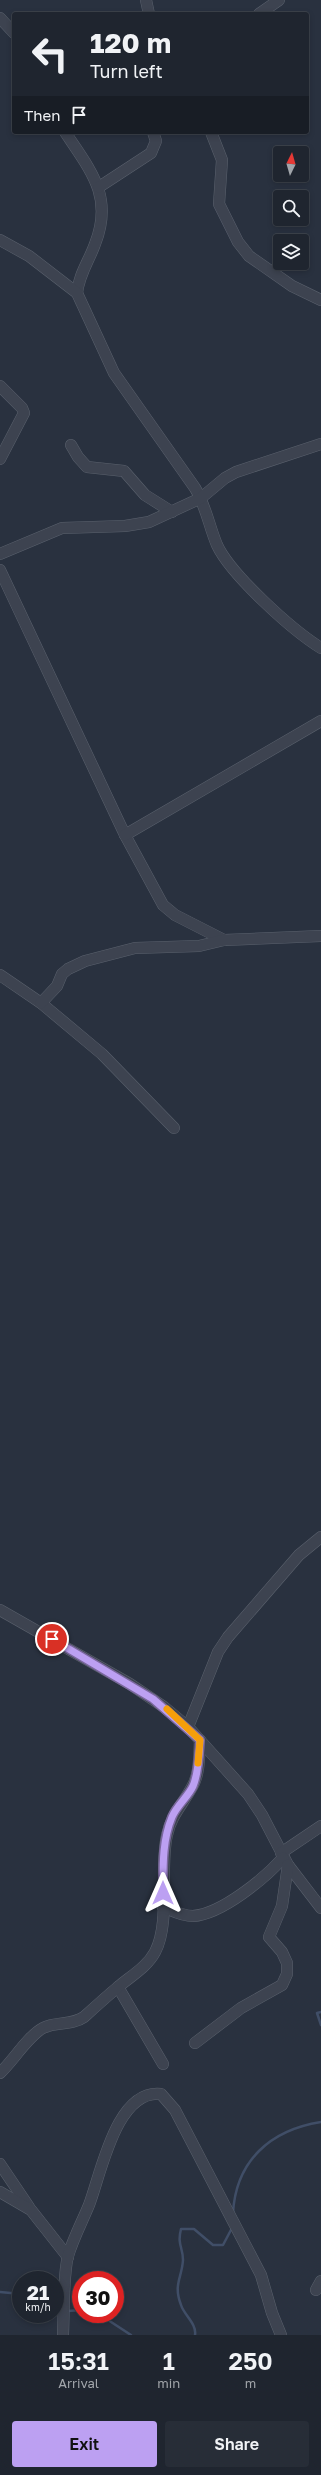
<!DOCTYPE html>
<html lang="en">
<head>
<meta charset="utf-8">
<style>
  body { margin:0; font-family:"Golos Text",sans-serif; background:#272d37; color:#f1f3f6; height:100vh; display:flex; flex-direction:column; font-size:15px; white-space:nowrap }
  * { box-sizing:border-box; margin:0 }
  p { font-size:13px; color:#a1a5aa }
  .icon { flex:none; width:22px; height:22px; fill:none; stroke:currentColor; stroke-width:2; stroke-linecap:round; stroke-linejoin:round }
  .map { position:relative; height:2335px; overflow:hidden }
  .side { display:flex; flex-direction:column; background:#1f252f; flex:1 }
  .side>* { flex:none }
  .top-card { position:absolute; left:12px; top:12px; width:297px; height:122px; border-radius:4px; box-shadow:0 2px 6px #0003,0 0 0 1px #3c424b; background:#1f252f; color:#f1f3f6; overflow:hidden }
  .needle { width:26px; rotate:5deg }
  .buttons { position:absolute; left:273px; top:146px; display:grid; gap:8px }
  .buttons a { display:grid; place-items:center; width:36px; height:36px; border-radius:4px; background:#1f252f; box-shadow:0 2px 6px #0003,0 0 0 1px #3c424b; font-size:20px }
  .speed { position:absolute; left:12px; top:2271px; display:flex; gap:8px; font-size:20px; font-weight:700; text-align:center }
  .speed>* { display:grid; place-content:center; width:52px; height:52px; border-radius:50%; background:#1f252f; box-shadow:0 2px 6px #0003,0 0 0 1px #3c424b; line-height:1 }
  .speed small { font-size:10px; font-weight:400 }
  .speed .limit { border:6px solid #d22; background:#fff; color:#111 }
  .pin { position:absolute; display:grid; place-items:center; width:34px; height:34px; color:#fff; margin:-17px; border:2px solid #fff; border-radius:50%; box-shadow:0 1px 4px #0007 }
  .me { position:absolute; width:44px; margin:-22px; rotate:0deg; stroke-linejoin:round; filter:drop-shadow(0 0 3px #0008) }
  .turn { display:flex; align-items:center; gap:14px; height:84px; padding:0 12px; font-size:18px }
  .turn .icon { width:52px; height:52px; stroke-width:2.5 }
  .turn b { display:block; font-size:28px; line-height:34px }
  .then { display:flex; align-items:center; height:38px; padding:0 12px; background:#0003; gap:8px; font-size:15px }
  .eta { display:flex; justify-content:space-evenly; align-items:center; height:68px; text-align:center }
  .eta b { font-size:24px; font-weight:600; line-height:28px }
  .cta { display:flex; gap:8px; margin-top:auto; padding:8px 12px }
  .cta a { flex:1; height:46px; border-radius:4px; background:#bca0f2; color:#111; font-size:16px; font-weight:600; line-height:46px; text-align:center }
  .cta a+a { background:#272d37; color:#f1f3f6 }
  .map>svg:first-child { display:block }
</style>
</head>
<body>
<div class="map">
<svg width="321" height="2335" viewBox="0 0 321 2335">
  <rect width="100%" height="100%" fill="#29313f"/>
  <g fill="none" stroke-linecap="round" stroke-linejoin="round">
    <g stroke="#404e67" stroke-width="2.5">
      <polyline points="321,2012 317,2013 321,2025"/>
      <path d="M 233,2213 C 236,2161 270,2130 321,2122"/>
      <polyline points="0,2292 21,2294"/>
      <polyline points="55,2308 61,2309"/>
      <polyline points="68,2311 81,2310"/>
      <polyline points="93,2314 105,2318 131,2335"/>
      <path d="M 195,2335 C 197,2324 184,2315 181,2305 C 173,2284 182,2278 183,2260 C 183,2247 177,2245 181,2229 L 194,2229 L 213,2245 L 223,2245 L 232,2228"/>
    </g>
    <g stroke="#5a616d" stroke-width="12">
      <g id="minor">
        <polyline points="146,0 149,14"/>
        <polyline points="259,14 279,0"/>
        <polyline points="0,18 14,33"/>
        <path d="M 65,132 C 90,170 114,196 95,244 C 89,261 79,274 77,293"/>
        <polyline points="211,132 222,160 219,204 238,242 249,256 292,286 321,300"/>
        <polyline points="99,187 151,153 156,141 153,132"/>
        <path d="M 0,240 L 29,256 L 77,293 L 114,373 L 195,488 C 206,506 209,526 217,545 C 231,575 292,630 321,648"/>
        <polyline points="0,386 22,408 24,413 0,459"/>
        <polyline points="71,445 78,457 87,467 124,471 145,495 172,512"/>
        <polyline points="0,554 62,528 125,526 149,522 201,498 225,478 236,472 321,444"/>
        <polyline points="0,570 125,835 163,905 175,915 224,940"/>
        <polyline points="125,835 321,721"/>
        <polyline points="0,975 41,1003 102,1054 174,1128"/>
        <polyline points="41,1003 57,986 62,974 68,969 85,961 135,948 199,946 224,940 321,936"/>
        <polyline points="0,1610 130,1684 164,1707 188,1727 248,1794 262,1815 288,1865 321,1908"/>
        <polyline points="188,1727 218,1652 228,1637 299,1555 321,1537"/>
        <polyline points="281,1853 321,1826"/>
        <path d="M 163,1907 C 173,1911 182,1916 193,1916 C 222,1914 265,1878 283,1858"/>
        <polyline points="118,1987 163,2064"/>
        <polyline points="195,2043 241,2008 282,1985 287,1974 287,1963 282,1952 269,1937 282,1906 288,1865"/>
        <path d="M 0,2073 C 13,2061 28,2036 43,2028 C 56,2021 71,2026 84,2017 C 95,2007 106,1997 118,1987 C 131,1976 147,1967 155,1952 C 171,1922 159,1869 167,1835 C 171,1815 183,1804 192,1787 C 200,1774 199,1755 200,1740"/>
        <polyline points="0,2164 29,2207"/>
        <polyline points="0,2192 31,2210 68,2257"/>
        <polyline points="316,2290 321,2281"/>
        <path d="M 63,2335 C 64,2314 63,2275 68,2256 C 73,2239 82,2222 89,2205 C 101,2174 116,2089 161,2094 L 175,2110 L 261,2275 L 272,2313 L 281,2335"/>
      </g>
    </g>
    <use href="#minor" stroke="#3d4350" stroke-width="11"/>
  </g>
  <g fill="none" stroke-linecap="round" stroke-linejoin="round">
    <g stroke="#7a689d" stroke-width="10">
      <path id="route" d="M 52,1639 L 153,1699 L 200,1740 C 199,1754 199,1772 193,1786 C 188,1797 177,1805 172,1817 C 162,1841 163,1867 163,1893"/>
    </g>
    <use href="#route" stroke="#bca0f2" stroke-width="7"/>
    <polyline stroke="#f59e0b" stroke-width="7" points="167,1709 200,1740 198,1763"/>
  </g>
</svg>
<div class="buttons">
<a><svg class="needle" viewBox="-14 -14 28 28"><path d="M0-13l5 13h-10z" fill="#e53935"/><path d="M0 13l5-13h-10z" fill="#a1a5aa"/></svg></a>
<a><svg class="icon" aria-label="search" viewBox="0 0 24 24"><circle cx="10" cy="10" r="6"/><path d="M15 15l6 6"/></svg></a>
<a><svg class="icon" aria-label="layers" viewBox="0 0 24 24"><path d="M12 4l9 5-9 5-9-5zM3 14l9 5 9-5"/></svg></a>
</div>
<div class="speed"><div>21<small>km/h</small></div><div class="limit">30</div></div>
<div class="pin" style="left:52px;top:1639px;background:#d93025"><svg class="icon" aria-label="arrive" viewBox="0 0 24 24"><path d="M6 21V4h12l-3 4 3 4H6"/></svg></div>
<svg class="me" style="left:163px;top:1893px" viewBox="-20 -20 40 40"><path d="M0-17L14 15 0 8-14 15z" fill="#bca0f2" stroke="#fff" stroke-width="4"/></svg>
<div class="top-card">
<div class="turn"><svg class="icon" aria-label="left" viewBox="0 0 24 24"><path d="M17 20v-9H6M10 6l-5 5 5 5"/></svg><div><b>120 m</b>Turn left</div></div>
<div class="then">Then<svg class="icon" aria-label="arrive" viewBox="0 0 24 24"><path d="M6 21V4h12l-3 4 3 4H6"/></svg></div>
</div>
</div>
<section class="side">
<div class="eta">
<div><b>15:31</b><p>Arrival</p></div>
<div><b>1</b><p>min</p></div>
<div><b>250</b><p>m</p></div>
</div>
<div class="cta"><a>Exit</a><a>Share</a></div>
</section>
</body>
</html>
